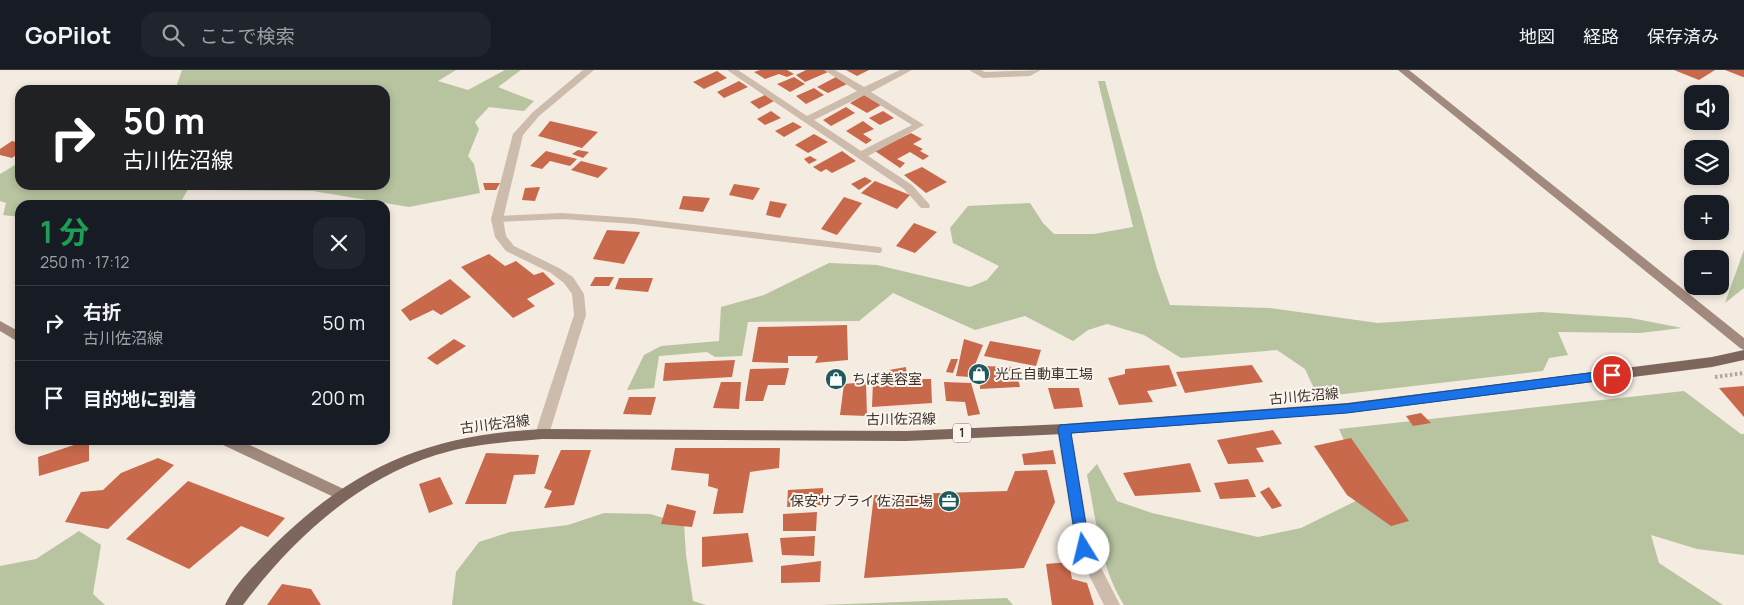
<!DOCTYPE html>
<html lang="ja">
<head>
<meta charset="utf-8">
<style>
  body { margin:0; font-family:Manrope,"Noto Sans JP",sans-serif; background:#20242c; color:#f1f3f6; height:100vh; display:flex; flex-direction:column; font-size:19px; white-space:nowrap }
  * { box-sizing:border-box; margin:0 }
  p { font-size:16px; color:#9ea1a6 }
  .icon { flex:none; width:28px; height:28px; fill:none; stroke:currentColor; stroke-width:2; stroke-linecap:round; stroke-linejoin:round }
  .map { position:relative; flex:1; overflow:hidden }
  .details { position:absolute; left:15px; top:130px; width:375px; height:245px; display:flex; flex-direction:column; background:#171b24; border-radius:15px; box-shadow:0 2px 8px #0003 }
  .details>* { flex:none }
  .top-card { position:absolute; left:15px; top:15px; width:375px; height:105px; border-radius:15px; box-shadow:0 2px 8px #0003; background:#202124; color:#fff; overflow:hidden }
  .fabs { position:absolute; left:1684px; top:15px; display:grid; gap:10px }
  .fabs a { display:grid; place-items:center; width:45px; height:45px; border-radius:10px; background:#171b24; box-shadow:0 2px 8px #0003; font-size:25px }
  .pin { position:absolute; display:grid; place-items:center; width:42px; height:42px; color:#fff; margin:-21px; border:2px solid #fff; border-radius:50%; box-shadow:0 1px 5px #0007 }
  .me { position:absolute; width:55px; margin:-28px; rotate:351deg; stroke-linejoin:round; filter:drop-shadow(0 0 4px #0008) }
  .turn { display:flex; align-items:center; gap:18px; height:105px; padding:0 25px; font-size:22px }
  .turn .icon { width:65px; height:65px; stroke-width:2.5 }
  .turn b { display:block; font-size:35px; line-height:42px }
  .round { display:grid; place-items:center; flex:none; width:52px; height:52px; border-radius:15px; background:#20242c }
  .overview { display:flex; align-items:center; justify-content:space-between; height:85px; padding:0 25px }
  h1 { font-size:30px; font-weight:700; line-height:38px; color:#1e9e55 }
  ul { padding:0; list-style:none }
  li { display:flex; align-items:center; gap:15px; height:75px; padding:0 25px; border-top:1px solid #363941 }
  li div { flex:1 }
  li b { display:block; font-size:19px }
  li em { font-style:normal }
  header { display:flex; align-items:center; gap:30px; box-sizing:border-box; height:70px; padding:0 25px; background:#171b24; border-bottom:1px solid #363941 }
  header strong { font-size:24px }
  nav { display:flex; gap:28px; margin-inline-start:auto; font-size:18px }
  .search { width:350px; height:45px; background:#20242c; display:flex; align-items:center; gap:12px; box-sizing:border-box; padding:0 18px; border-radius:15px; color:#9ea1a6; font-size:19px }
  .map>svg:first-child { display:block }
</style>
</head>
<body>
<header>
<strong>GoPilot</strong>
<div class="search"><svg class="icon" aria-label="search" viewBox="0 0 24 24"><circle cx="10" cy="10" r="6"/><path d="M15 15l6 6"/></svg>ここで検索</div>
<nav><a>地図</a><a>経路</a><a>保存済み</a></nav>
</header>
<div class="map">
<svg width="1744" height="535" viewBox="0 0 1744 535">
  <rect width="100%" height="100%" fill="#f4ebe1"/>
  <g fill="#b8c4a0">
    <polygon points="182,0 456,0 438,11 468,20 505,0 521,0 498,17 534,31 524,41 489,37 475,52 479,59 468,86 474,94 480,123 409,137 313,121 205,120 190,116 179,135 20,135 20,147 3,145 6,133 0,131 0,104 20,92 20,100 18,102 20,103 20,115 385,115 385,20 175,20"/>
    <polygon points="1098,11 1105,11 1157,199 1170,235 1270,238 1378,253 1541,242 1631,248 1682,258 1640,263 1558,262 1568,285 1549,288 1543,301 1318,327 1305,299 1277,280 1181,288 1144,265 1107,254 1088,260 1073,271 1025,246 975,260 893,223 859,251 748,252 742,286 715,287 707,282 659,286 654,318 627,320 644,285 661,276 719,271 721,237 764,225 829,193 877,195 970,217 987,210 999,196 953,173 950,158 968,136 1030,133 1043,153 1054,164 1094,164 1133,157"/>
    <polygon points="1744,180 1744,218 1725,233"/>
    <path d="M 1684,321 L 1741,364 L 1744,364 L 1744,485 L 1697,479 L 1651,465 L 1659,493 L 1723,535 L 1124,535 C 1100,497 1096,448 1087,405 L 1097,394 L 1117,431 L 1152,443 L 1258,467 L 1301,458 L 1368,425 L 1339,359 Z"/>
    <polygon points="604,443 650,444 684,454 686,485 693,531 706,535 452,535 456,502 479,472 510,462 568,455"/>
    <polygon points="79,461 101,475 93,524 105,535 0,535 0,496 36,489"/>
    <polygon points="1007,528 1013,535 821,535"/>
  </g>
  <g fill="#c8694b">
    <polygon points="760,0 787,0 794,4 787,7 779,4 765,9 754,2"/>
    <polygon points="806,0 824,0 828,2 805,12 796,5"/>
    <polygon points="846,0 869,0 857,6"/>
    <polygon points="1674,0 1715,0 1699,10"/>
    <polygon points="1725,0 1744,0 1744,7 1743,7"/>
    <polygon points="717,1 727,8 704,19 693,12"/>
    <polygon points="794,7 805,14 790,22 777,14"/>
    <polygon points="836,7 847,14 828,23 817,17"/>
    <polygon points="739,11 748,17 724,28 717,22"/>
    <polygon points="814,18 824,25 806,34 796,26"/>
    <polygon points="767,24 776,30 759,39 750,32"/>
    <polygon points="864,25 881,35 867,43 850,33"/>
    <polygon points="846,37 855,43 831,56 823,50"/>
    <polygon points="771,41 781,48 765,55 757,49"/>
    <polygon points="883,41 894,48 880,55 869,48"/>
    <polygon points="550,51 598,62 582,78 538,66"/>
    <polygon points="863,51 874,59 863,64 872,70 866,74 846,61"/>
    <polygon points="793,52 802,57 784,67 775,61"/>
    <polygon points="911,63 922,69 913,74 923,79 920,81 929,86 923,90 910,82 897,89 905,93 900,98 875,81"/>
    <polygon points="814,64 828,72 808,83 795,75"/>
    <polygon points="12,71 20,73 20,82 12,88 0,85 0,79"/>
    <polygon points="578,80 589,82 583,88 572,84"/>
    <polygon points="546,81 577,89 570,96 550,91 542,99 530,96"/>
    <polygon points="842,81 856,91 832,103 826,99 821,102 813,97"/>
    <polygon points="810,86 817,90 809,94 804,89"/>
    <polygon points="581,91 608,98 598,108 571,100"/>
    <polygon points="922,97 947,112 926,123 904,105"/>
    <polygon points="865,107 872,111 859,120 851,114"/>
    <polygon points="875,111 910,125 897,139 861,123"/>
    <polygon points="483,113 500,113 496,120 485,120"/>
    <polygon points="734,114 760,118 753,130 729,125"/>
    <polygon points="540,117 535,131 522,130 525,118"/>
    <polygon points="683,126 710,128 703,142 679,139"/>
    <polygon points="844,127 862,133 837,165 821,159"/>
    <polygon points="770,131 787,134 780,148 766,145"/>
    <polygon points="914,153 937,162 915,183 896,176"/>
    <polygon points="607,160 640,162 624,194 593,189"/>
    <polygon points="489,184 505,196 516,191 534,205 543,202 555,214 527,229 535,236 513,248 461,197"/>
    <polygon points="595,207 614,207 609,216 590,216"/>
    <polygon points="619,208 653,208 648,222 615,219"/>
    <polygon points="450,209 471,227 441,245 433,240 410,251 401,240"/>
    <polygon points="847,255 848,290 815,293 818,286 788,286 788,293 752,292 758,257"/>
    <polygon points="454,269 466,276 437,295 427,288"/>
    <polygon points="964,269 983,275 970,307 956,306"/>
    <polygon points="990,271 1041,280 1036,296 984,286"/>
    <polygon points="951,289 958,289 953,303 946,302"/>
    <polygon points="735,290 732,307 663,311 665,293"/>
    <polygon points="1169,295 1177,316 1147,321 1153,332 1119,335 1108,308 1125,304 1125,299"/>
    <polygon points="1252,295 1263,312 1185,323 1176,302"/>
    <polygon points="981,296 1015,297 1020,317 980,319"/>
    <polygon points="906,297 907,309 931,309 932,333 872,337 873,312 889,313 889,300"/>
    <polygon points="789,298 785,315 768,315 763,331 745,331 750,299"/>
    <polygon points="721,312 741,312 739,339 713,338"/>
    <polygon points="866,312 867,346 840,345 844,314"/>
    <polygon points="944,312 971,313 980,344 968,346 965,332 946,331"/>
    <polygon points="1744,316 1744,347 1719,318"/>
    <polygon points="1048,318 1079,318 1083,337 1054,339"/>
    <polygon points="629,327 656,327 651,345 623,344"/>
    <polygon points="1421,343 1431,353 1413,356 1406,346"/>
    <polygon points="1273,360 1282,374 1256,378 1264,392 1228,394 1217,370"/>
    <polygon points="1351,368 1409,451 1391,456 1347,425 1314,376"/>
    <polygon points="89,370 89,391 39,406 38,387"/>
    <polygon points="675,378 780,378 779,398 750,402 743,443 713,444 718,419 708,416 709,404 671,400"/>
    <polygon points="561,380 591,380 574,435 544,438 552,421 544,418"/>
    <polygon points="1053,380 1056,394 1024,395 1022,384"/>
    <polygon points="486,383 539,385 535,404 514,405 506,434 465,434"/>
    <polygon points="158,388 174,395 108,459 65,452 81,422 103,420 121,403"/>
    <polygon points="1190,393 1201,422 1135,426 1123,403"/>
    <polygon points="1047,400 1055,432 1024,498 864,508 874,425 1007,421 1015,401"/>
    <polygon points="440,407 453,434 429,443 419,414"/>
    <polygon points="1248,409 1256,427 1220,429 1214,413"/>
    <polygon points="188,411 285,448 268,467 241,456 189,499 126,469"/>
    <polygon points="1269,417 1282,436 1272,439 1260,422"/>
    <polygon points="823,418 823,435 787,437 788,420"/>
    <polygon points="667,434 696,441 692,457 661,454"/>
    <polygon points="817,442 816,461 783,461 783,444"/>
    <polygon points="748,463 753,492 702,497 702,467"/>
    <polygon points="815,466 814,486 782,485 780,468"/>
    <polygon points="821,491 820,512 781,513 781,496"/>
    <polygon points="1069,492 1072,509 1087,513 1094,535 1052,535 1046,494"/>
    <polygon points="282,514 311,519 321,535 267,535"/>
  </g>
  <g fill="none" stroke-linecap="round" stroke-linejoin="round">
    <polyline stroke="#b9a596" stroke-width="4" stroke-dasharray="2.5 2.5" stroke-linecap="butt" points="1715,307 1744,303"/>
    <polyline stroke="#cdbbac" stroke-width="6" points="497,149 562,146 634,151 879,180"/>
    <g fill="#cdbbac" fill-rule="evenodd">
      <polygon points="583,0 594,0 539,46 523,65 503,149 506,166 514,176 559,198 573,207 584,224 586,245 549,364 547,368 542,369 537,368 535,364 574,245 572,224 564,213 551,203 506,181 495,167 491,149 513,64 533,42"/>
      <path d="M 727,0 L 738,0 L 807,46 L 857,21 L 824,0 L 835,0 L 864,17 L 900,0 L 912,0 L 871,22 L 924,55 L 868,86 L 912,115 L 929,134 L 930,136 L 929,138 L 921,138 L 904,119 ZM 864,25 L 912,55 L 861,81 L 814,50 Z"/>
      <polygon points="969,0 981,0 985,2 1041,0 1030,6 983,8"/>
      <polygon points="1064,354 1069,355 1071,359 1091,478 1120,535 1104,535 1076,479 1057,359 1059,355"/>
    </g>
    <g fill="#a18a7d" fill-rule="evenodd">
      <polygon points="1398,0 1409,0 1744,268 1744,280 1740,278"/>
      <polygon points="0,251 20,262 20,273 0,261"/>
      <polygon points="219,370 239,370 348,421 350,425 348,429 343,431 338,429 221,374"/>
    </g>
    <path fill="#7d675c" fill-rule="evenodd" d="M 1744,280 L 1744,290 L 1712,297 L 1347,343 L 1064,364 L 906,371 L 542,369 C 506,372 470,374 436,385 C 356,410 292,470 243,535 L 225,535 C 235,513 257,493 273,476 C 354,396 429,365 542,359 L 906,361 L 1064,354 L 1347,333 L 1712,287 Z"/>
  </g>
  <polygon fill="#1a73e8" stroke="#114b97" points="1612,300 1618,305 1612,309 1347,343 1071,363 1090,479 1088,483 1084,485 1079,483 1077,479 1058,359 1060,355 1347,334"/>
  <defs>
    <g id="shop-disc" transform="scale(1.125)"><circle r="9.5" fill="#1f5a5e" stroke="#fbf5ee"/><path d="M-5-2.5h2.3a2.7 3.5 0 0 1 5.4 0H5L5.5 6h-11ZM-1.5-2.5h3a1.5 2.3 0 0 0-3 0Z" fill="#fff"/></g>
    <g id="office-disc" transform="scale(1.125)"><circle r="9.5" fill="#1f5a5e" stroke="#fbf5ee"/><path d="M-6-3h4V-5.5h4V-3h4V5H-6ZM-1-4.5V-3h2v-1.5ZM-6 0V1H6V0Z" fill="#fff"/></g>
  </defs>
  <g fill-rule="evenodd">
    <use href="#shop-disc" x="979" y="304"/>
    <use href="#shop-disc" x="836" y="309"/>
    <use href="#office-disc" x="949" y="431"/>
  </g>
  <g text-anchor="middle" stroke-width="4" stroke-linejoin="round" paint-order="stroke">
    <rect fill="#fbf5ee" stroke="#756b66" stroke-width="1" x="953" y="353.5" width="18" height="19" rx="4"/>
    <g font-size="12" font-weight="bold" fill="#3b302b">
      <text x="962" y="367">1</text>
    </g>
    <g font-size="14" fill="#3b302b" stroke="#fbf5ee" text-anchor="start">
      <text x="995" y="309">光丘自動車工場</text>
      <text x="852" y="314">ちば美容室</text>
      <text x="933" y="436" text-anchor="end">保安サプライ 佐沼工場</text>
    </g>
    <g font-size="14" fill="#3b302b" stroke="#fbf5ee">
      <text transform="translate(1304 326) rotate(-5)" y="5">古川佐沼線</text>
      <text transform="translate(901 349) rotate(-1)" y="5">古川佐沼線</text>
      <text transform="translate(495 354) rotate(-7)" y="5">古川佐沼線</text>
    </g>
  </g>
</svg>
<div class="fabs">
<a><svg class="icon" aria-label="sound" viewBox="0 0 24 24"><path d="M4 9h4l5-4v14l-5-4H4zM17 9q2 3 0 6"/></svg></a>
<a><svg class="icon" aria-label="layers" viewBox="0 0 24 24"><path d="M12 4l9 5-9 5-9-5zM3 14l9 5 9-5"/></svg></a>
<a>+</a>
<a>−</a>
</div>
<div class="pin" style="left:1612px;top:305px;background:#d93025"><svg class="icon" aria-label="arrive" viewBox="0 0 24 24"><path d="M6 21V4h12l-3 4 3 4H6"/></svg></div>
<svg class="me" style="left:1084px;top:479px" viewBox="-20 -20 40 40"><circle r="19" fill="#fff"/><path d="M0-13L10 11 0 6-10 11z" fill="#1a73e8"/></svg>
<div class="top-card">
<div class="turn"><svg class="icon" aria-label="right" viewBox="0 0 24 24"><path d="M7 20v-9h11M14 6l5 5-5 5"/></svg><div><b>50 m</b>古川佐沼線</div></div>
</div>
<section class="details">
<div class="overview"><div><h1>1 分</h1><p>250 m · 17:12</p></div><a class="round"><svg class="icon" aria-label="close" viewBox="0 0 24 24"><path d="M6 6l12 12M18 6L6 18"/></svg></a></div>
<ul>
<li><svg class="icon" aria-label="right" viewBox="0 0 24 24"><path d="M7 20v-9h11M14 6l5 5-5 5"/></svg><div><b>右折</b><p>古川佐沼線</p></div><em>50 m</em></li>
<li><svg class="icon" aria-label="arrive" viewBox="0 0 24 24"><path d="M6 21V4h12l-3 4 3 4H6"/></svg><div><b>目的地に到着</b></div><em>200 m</em></li>
</ul>
</section>
</div>
</body>
</html>
